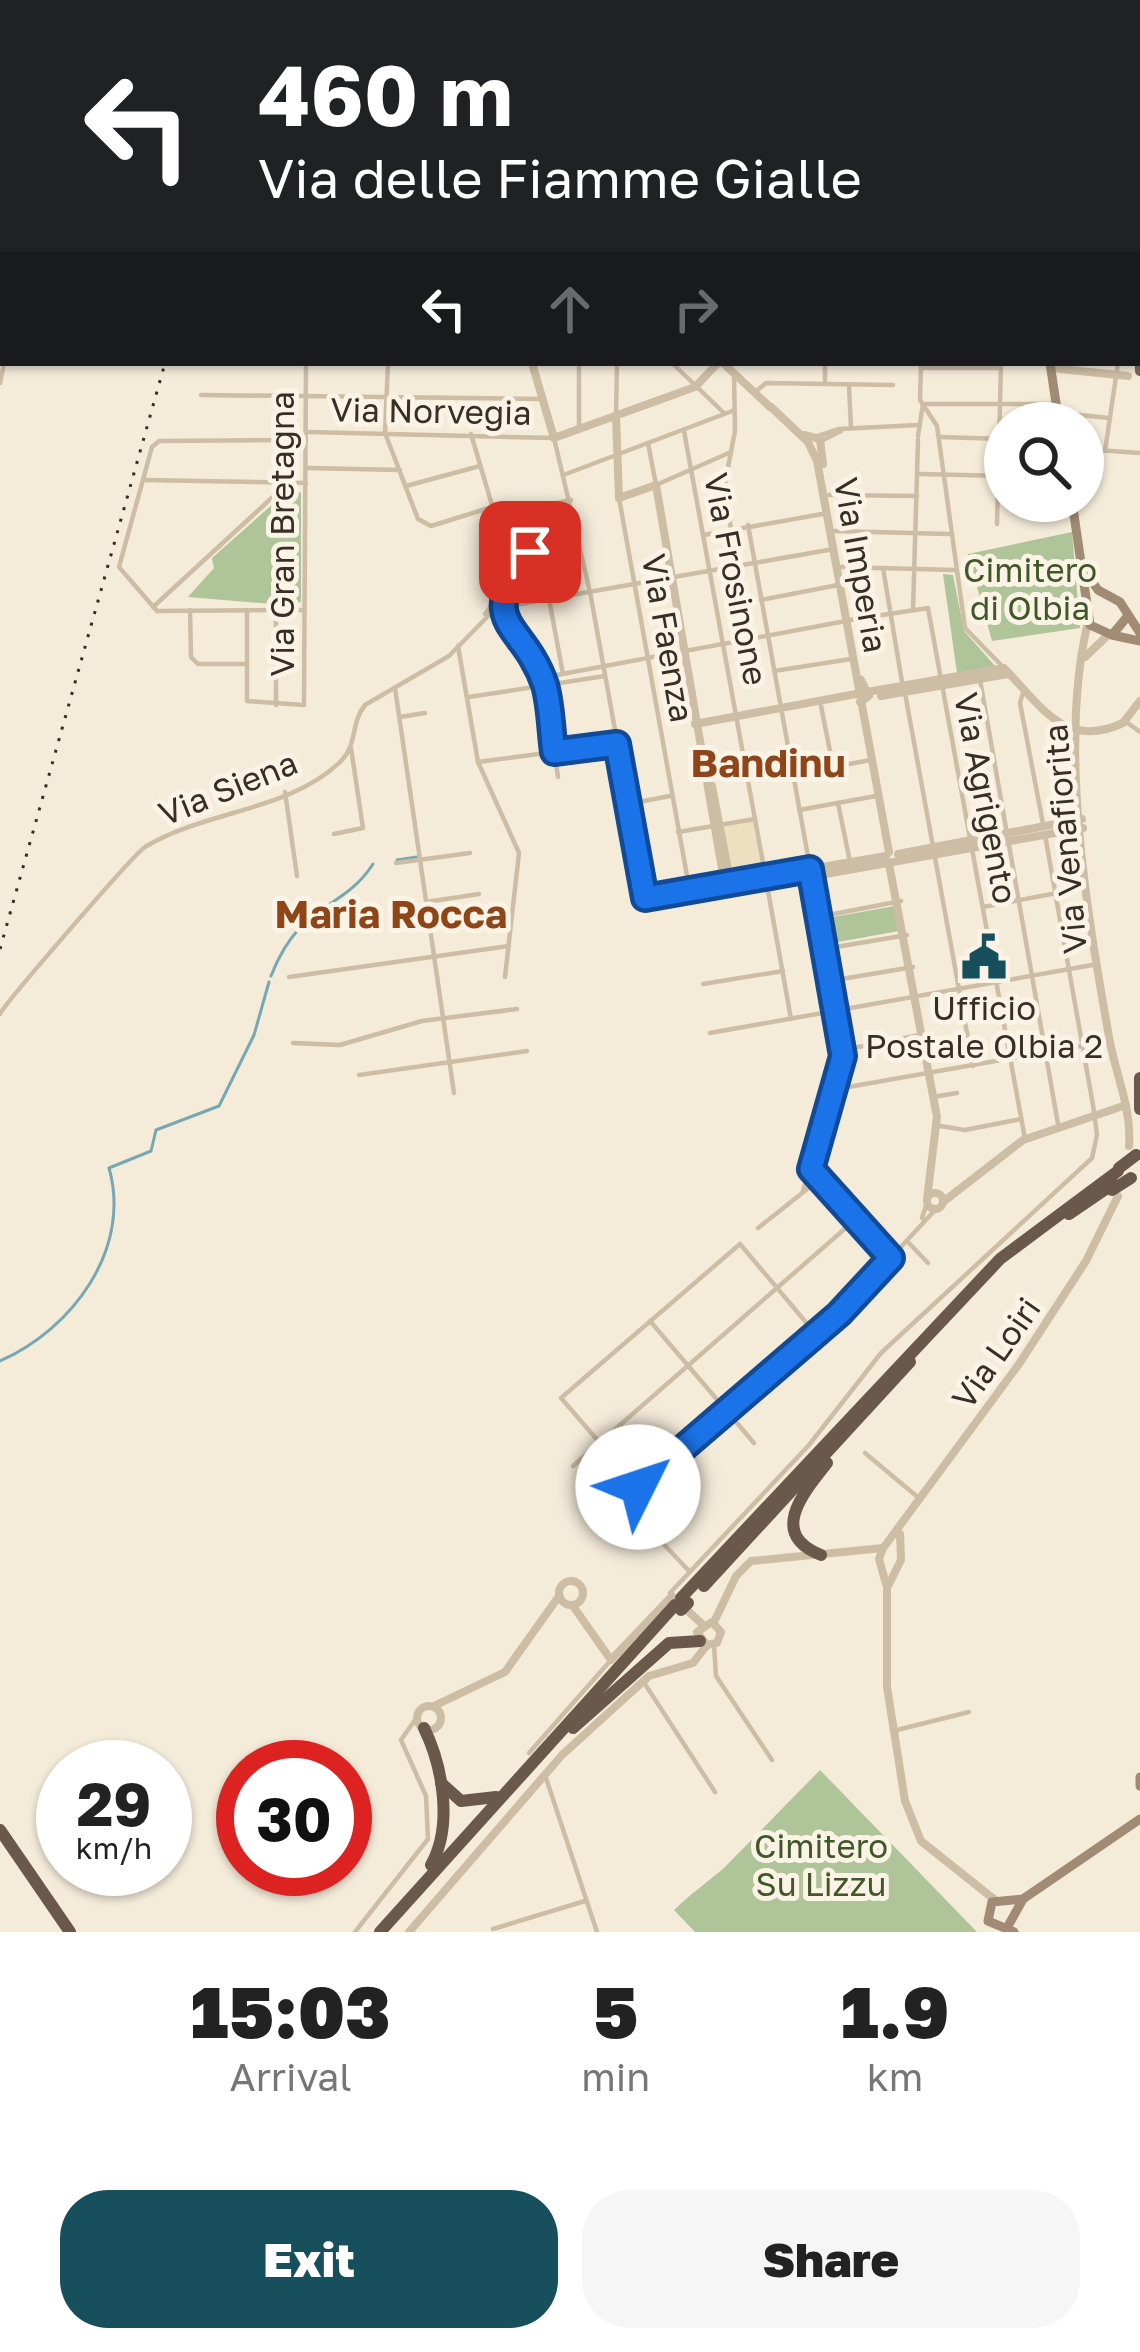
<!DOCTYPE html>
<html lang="en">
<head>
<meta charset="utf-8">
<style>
  body { margin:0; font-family:"Golos Text",sans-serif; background:#f6f6f6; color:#222; height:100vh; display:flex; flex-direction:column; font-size:45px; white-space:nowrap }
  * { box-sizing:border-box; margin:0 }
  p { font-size:39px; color:#767676 }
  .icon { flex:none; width:66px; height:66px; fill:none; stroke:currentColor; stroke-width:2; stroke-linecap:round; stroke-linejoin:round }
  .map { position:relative; height:1932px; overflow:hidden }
  .side { display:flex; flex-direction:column; background:#fff; flex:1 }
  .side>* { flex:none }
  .banner { position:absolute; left:0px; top:0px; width:1140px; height:366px; box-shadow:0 3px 9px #0004; background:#202124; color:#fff; overflow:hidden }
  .buttons { position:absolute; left:984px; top:402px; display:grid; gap:24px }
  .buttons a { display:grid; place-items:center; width:120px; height:120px; border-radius:50%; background:#fff; box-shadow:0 3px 9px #0004; font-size:60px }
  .speed { position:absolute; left:36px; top:1740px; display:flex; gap:24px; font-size:60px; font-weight:700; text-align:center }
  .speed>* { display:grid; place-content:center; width:156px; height:156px; border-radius:50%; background:#fff; box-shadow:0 3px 9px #0004; line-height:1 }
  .speed small { font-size:30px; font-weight:400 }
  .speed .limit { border:18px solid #d22; background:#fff; color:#111 }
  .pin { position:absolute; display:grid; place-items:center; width:102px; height:102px; color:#fff; margin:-51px; border-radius:24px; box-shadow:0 6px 18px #0006 }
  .me { position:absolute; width:132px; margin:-66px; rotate:49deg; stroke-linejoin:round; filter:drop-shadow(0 0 9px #0008) }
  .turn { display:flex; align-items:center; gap:42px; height:252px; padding:0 60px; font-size:54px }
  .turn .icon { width:156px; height:156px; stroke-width:2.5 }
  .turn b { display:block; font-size:84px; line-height:102px }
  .lanes { display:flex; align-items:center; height:114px; padding:0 60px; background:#0003; justify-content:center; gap:60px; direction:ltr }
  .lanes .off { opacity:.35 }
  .eta { display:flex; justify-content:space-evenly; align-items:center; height:204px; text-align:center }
  .eta b { font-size:72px; font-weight:800; line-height:84px }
  .action { display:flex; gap:24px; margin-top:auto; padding:24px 60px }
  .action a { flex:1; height:138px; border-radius:48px; background:#184f5d; color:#fff; font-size:48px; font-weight:800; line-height:138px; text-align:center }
  .action a+a { background:#f6f6f6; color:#222 }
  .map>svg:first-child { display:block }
</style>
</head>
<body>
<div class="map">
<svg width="1140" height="1932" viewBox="0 0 1140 1932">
  <rect width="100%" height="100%" fill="#f4ebd9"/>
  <g fill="#afc498">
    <polygon points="292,487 301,493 301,601 295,606 188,597 214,568 212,558"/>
    <polygon points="1072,532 1080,628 992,641 968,554"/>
    <polygon points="943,574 953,575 964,631 996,667 957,673"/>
    <polygon points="895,906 899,931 827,944 822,919"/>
    <path d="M 820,1770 L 977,1932 L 695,1932 L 674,1910 C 694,1891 710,1880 724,1868 Z"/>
  </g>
  <polygon fill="#eddfbf" points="753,821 762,874 734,879 722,827"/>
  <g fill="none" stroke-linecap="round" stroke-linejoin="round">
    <g stroke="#76a8b4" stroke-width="3">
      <polyline points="397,860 417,857"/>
      <path d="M 271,976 C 300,901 342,912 373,864"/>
      <path d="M 0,1361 C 73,1329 132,1248 109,1168 L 151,1151 L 156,1130 L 219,1106 L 254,1035 L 269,982"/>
    </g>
    <g stroke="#76a8b4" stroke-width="6">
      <polyline points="0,197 3,197"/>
      <polyline points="0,207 3,207"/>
    </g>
    <polyline stroke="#76a8b4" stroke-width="9" points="0,203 3,202"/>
    <g stroke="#cdbda4" stroke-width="4.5">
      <polyline points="134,0 136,3"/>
      <polyline points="172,0 173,3"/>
      <polyline points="267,0 268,3"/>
      <polyline points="705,0 707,3"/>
      <polyline points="712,0 714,3"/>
      <polyline points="732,0 734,3"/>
      <polyline points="815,0 817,3"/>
      <polyline points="54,3 67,1"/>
      <polyline points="71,3 76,0"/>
      <polyline points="223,3 229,0"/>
      <polyline points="626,3 643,0"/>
      <polyline points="775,3 780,0"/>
      <polyline points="915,3 916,0"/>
      <polyline points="0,13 3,13"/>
      <polyline points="0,95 3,95"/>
      <polyline points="0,157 3,171"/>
      <polyline points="0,179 3,178"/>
      <polyline points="1137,264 1140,264"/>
      <polyline points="388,363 385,433 418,519 431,526 492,507"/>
      <polyline points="579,363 579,429"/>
      <polyline points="672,363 724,413"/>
      <polyline points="825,363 825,381"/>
      <polyline points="921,363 920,400 937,426 965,628 1004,668"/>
      <polyline points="921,368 999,368"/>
      <polyline points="0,383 4,363"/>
      <polyline points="849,386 851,428"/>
      <polyline points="754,393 766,383 893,385"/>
      <polyline points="201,395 542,399"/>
      <polyline points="923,404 1053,404"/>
      <polyline points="1061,413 1109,418"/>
      <polyline points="616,417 617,363"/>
      <polyline points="684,431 765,874"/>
      <polyline points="307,432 554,438 590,592 647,906 724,892"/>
      <polyline points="471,434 513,576"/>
      <polyline points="818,436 839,429 918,425"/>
      <polyline points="918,436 923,404"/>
      <polyline points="939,437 1005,439"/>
      <polyline points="821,441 841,431"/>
      <polyline points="648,443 656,485 731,452"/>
      <polyline points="1083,449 1140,453"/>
      <polyline points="1105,451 1118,363"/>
      <polyline points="306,468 400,470"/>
      <polyline points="566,474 735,410"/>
      <polyline points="919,474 1005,476"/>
      <polyline points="145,480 306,483"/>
      <polyline points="406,486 480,466"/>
      <polyline points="829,495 917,496"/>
      <polyline points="619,498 691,898"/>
      <polyline points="495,516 571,500"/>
      <polyline points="997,524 1001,363"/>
      <polyline points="748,525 843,1050 803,1191"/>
      <polyline points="731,529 724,488 735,431 734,375"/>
      <polyline points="835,531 949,534"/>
      <polyline points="704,535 828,513"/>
      <polyline points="841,567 955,570"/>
      <polyline points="883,568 902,682"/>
      <polyline points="549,599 563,674"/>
      <polyline points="761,600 838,585"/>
      <polyline points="492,605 545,686 558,777"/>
      <polyline points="153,607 288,483"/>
      <polyline points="503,607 834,549"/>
      <polyline points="190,610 191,657 198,664 247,664"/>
      <polyline points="247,610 247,701 304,705 306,363"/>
      <polyline points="276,610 276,705"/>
      <polyline points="303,610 157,611 119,567 152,447 159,441 306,440"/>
      <polyline points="913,610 918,440"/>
      <polyline points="485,614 531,552 573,511"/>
      <polyline points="850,620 928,608 970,838"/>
      <polyline points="458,646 478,762 519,853 505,977"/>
      <polyline points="774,671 851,659"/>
      <polyline points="541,678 846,621"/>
      <polyline points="980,680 1058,1124"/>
      <polyline points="395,688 454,1093"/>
      <polyline points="1024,689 1020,703 1043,824"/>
      <polyline points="905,693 973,1066"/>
      <polyline points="469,697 605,676"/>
      <polyline points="821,706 833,766"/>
      <polyline points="400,717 425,713"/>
      <polyline points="1125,721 1140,732"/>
      <polyline points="478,762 615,744"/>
      <polyline points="794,774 871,760"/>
      <polyline points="285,792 297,876"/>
      <polyline points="838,803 850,862"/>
      <polyline points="628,804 670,796"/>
      <polyline points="799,810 876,796"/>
      <polyline points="678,832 755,819"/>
      <polyline points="334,834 363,828 351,748"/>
      <polyline points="972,849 1025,1139"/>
      <polyline points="396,863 470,853"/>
      <polyline points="767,885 791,1019"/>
      <polyline points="645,898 722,884"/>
      <polyline points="426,902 479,894"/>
      <polyline points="983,907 1083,888"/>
      <polyline points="818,917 901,901"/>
      <polyline points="824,949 907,935"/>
      <polyline points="289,977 509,946"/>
      <polyline points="830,981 913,967"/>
      <polyline points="703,984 783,971"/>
      <path d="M 0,1014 C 5,1003 133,855 145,847 C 203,811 290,811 340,762 C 358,745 350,724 365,705 L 449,656 L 493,611"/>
      <polyline points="710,1033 1098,964"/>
      <polyline points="293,1043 340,1045 422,1021 517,1009"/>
      <polyline points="843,1050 925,1034"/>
      <polyline points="359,1075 527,1051"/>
      <polyline points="837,1089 1109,1041"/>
      <polyline points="933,1097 957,1093"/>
      <polyline points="940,1126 965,1130 1021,1119"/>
      <polyline points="811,1169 891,1258"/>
      <polyline points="922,1218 927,1203"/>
      <polyline points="758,1228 820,1179"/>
      <polyline points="907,1241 928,1263"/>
      <polyline points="650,1321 754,1443"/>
      <polyline points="815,1333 740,1244 561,1398 638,1487 839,1314 936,1209"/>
      <polyline points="865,1453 920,1499"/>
      <polyline points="573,1466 856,1219"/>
      <polyline points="623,1501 689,1571"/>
      <polyline points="670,1593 809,1445 881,1353 1092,1158 1097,1135 1093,1105 1045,835"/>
      <polyline points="714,1645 716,1676 772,1760"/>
      <polyline points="643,1681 715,1792"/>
      <polyline points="897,1730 969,1712"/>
      <polyline points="529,1753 611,1660"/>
      <polyline points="546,1778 597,1932"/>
      <polyline points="493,1929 585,1901"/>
      <polyline points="355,1932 428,1839 426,1796 401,1740 417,1717"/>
    </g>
    <g stroke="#cdbda4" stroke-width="8">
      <polyline points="561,0 562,3"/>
      <polyline points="289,3 296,0"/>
      <polyline points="949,3 958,0"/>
      <polyline points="0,53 3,52"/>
      <polyline points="0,356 3,355"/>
      <polyline points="532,363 554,438 695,387 718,363"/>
      <polyline points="723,363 770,407"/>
      <polyline points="1051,368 1128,376"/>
      <polyline points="771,407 808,442 817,461 889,852"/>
      <polyline points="616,417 619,498 656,485 726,892 1083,828"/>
      <polyline points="804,435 820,439 823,464"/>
      <path d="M 1088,622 C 1058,746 1087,912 1109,1037 C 1115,1073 1132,1108 1129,1146"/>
      <polyline points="1085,657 1107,636"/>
      <path d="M 867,692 L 1004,668 C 1041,706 1065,750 1123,723 L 1140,701"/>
      <polyline points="881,696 1008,674"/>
      <polyline points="860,702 869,696 861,680"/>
      <polyline points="695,724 856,694"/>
      <polyline points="712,786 732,891"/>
      <polyline points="898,854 1082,819"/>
      <polyline points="889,864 937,1117 927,1199"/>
      <polyline points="728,883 886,856"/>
      <circle cx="935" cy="1201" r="8"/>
      <polyline points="943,1202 1023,1140 1126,1105"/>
      <polyline points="900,1534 901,1560 887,1588 887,1687 905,1801 921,1841 995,1900"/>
      <polyline points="884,1547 1019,1364 1086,1261 1118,1196"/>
      <polyline points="883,1548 879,1559 886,1584"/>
      <circle cx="571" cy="1593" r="12"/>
      <polyline points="573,1606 611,1660 672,1596"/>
      <polyline points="688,1611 702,1624"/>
      <polyline points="714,1622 736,1576 751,1561 883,1548"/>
      <circle cx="429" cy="1718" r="12"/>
      <polyline points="434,1706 505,1672 559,1596"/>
      <polyline points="409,1932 562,1755 649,1676 693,1663 707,1645 717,1643 721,1632 712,1622 697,1632 707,1645"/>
    </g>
    <g stroke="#a18b75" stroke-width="9">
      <polyline points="506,0 507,3"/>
      <polyline points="854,3 855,0"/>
      <polyline points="1050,363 1059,423"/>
      <polyline points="1072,501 1090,625 1112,635 1127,617"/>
      <polyline points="1086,573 1098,590 1120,602 1140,633"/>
      <polyline points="1112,635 1140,641"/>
      <polyline points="1140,1777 1140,1786"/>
      <polyline points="1007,1928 1023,1899"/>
      <polyline points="1014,1932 988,1921 992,1902 1023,1899 1140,1819"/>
    </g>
    <g stroke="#7b6856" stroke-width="10">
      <polyline points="1127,3 1127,0"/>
      <polyline points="1137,298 1140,371"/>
    </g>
    <g stroke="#6a594a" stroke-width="12">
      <polyline points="1140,1078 1140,1109"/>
      <polyline points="1069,1214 1113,1184"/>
      <path d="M 821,1555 C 768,1534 803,1493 827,1463"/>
      <polyline points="704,1586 910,1362"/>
      <polyline points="681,1598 1000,1259 1118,1171"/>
      <path d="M 424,1728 C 443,1767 453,1826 431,1865"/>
      <polyline points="573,1728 669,1643 700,1641"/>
      <polyline points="441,1783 461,1801 496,1797"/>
      <polyline points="0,1830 70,1932"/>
      <polyline points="380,1932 675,1605"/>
    </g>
    <g stroke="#382e26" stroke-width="3" stroke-dasharray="3 9" stroke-linecap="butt">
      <polyline points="413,3 417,0"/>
      <polyline points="0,949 165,363"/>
    </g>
    <g stroke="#6a594a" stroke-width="12">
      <polyline points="1119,1168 1136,1155"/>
      <polyline points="1112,1190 1131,1178"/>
      <polyline points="681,1610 688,1603"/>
    </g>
  </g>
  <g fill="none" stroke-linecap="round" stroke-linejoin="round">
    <g stroke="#114b97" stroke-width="30">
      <path id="route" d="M 530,552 C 473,626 523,620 545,685 C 551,706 551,731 554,752 L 617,744 L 645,898 L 810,869 L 843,1056 L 811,1169 L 891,1258 L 839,1314 L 638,1487"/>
    </g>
    <use href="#route" stroke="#1a73e8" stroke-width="21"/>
  </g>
  <defs>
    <g id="civic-bare" transform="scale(3.6)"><path d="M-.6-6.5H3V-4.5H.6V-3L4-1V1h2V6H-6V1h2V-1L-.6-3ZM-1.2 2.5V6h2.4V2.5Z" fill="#184f5d" stroke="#fbf4e6" stroke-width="2.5" paint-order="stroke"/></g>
  </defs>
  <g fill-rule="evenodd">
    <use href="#civic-bare" x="984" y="957"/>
  </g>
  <g text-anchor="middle" stroke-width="10" stroke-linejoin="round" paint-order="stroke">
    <g font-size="33" fill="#382e26" stroke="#fbf4e6">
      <text transform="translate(431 411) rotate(1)" y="12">Via Norvegia</text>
      <text transform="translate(282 534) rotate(-90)" y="12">Via Gran Bretagna</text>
      <text transform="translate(861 565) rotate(80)" y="12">Via Imperia</text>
      <text transform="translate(736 579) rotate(79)" y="12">Via Frosinone</text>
      <text transform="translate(668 638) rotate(80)" y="12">Via Faenza</text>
      <text transform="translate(228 788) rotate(-22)" y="12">Via Siena</text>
      <text transform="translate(986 798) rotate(79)" y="12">Via Agrigento</text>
      <text transform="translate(1065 839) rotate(-95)" y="12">Via Venafiorita</text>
      <text transform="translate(996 1353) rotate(-55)" y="12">Via Loiri</text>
    </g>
    <g font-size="33" fill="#405828" stroke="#fbf4e6">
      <text x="1030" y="582">Cimitero<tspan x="1030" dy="38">di Olbia</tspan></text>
      <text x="821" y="1858">Cimitero<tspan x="821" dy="38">Su Lizzu</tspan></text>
    </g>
    <g font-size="33" fill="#382e26" stroke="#fbf4e6">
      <text x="984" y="1020">Ufficio<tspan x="984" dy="38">Postale Olbia 2</tspan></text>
    </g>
    <g font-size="39" font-weight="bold" fill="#8e4518" stroke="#fbf4e6">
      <text x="768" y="777">Bandinu</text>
      <text x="391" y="928">Maria Rocca</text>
    </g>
  </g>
</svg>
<div class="buttons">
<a><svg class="icon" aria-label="search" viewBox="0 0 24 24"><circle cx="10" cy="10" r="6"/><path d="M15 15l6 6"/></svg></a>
</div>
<div class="speed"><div>29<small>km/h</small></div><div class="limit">30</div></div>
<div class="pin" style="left:530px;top:552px;background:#d93025"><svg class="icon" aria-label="arrive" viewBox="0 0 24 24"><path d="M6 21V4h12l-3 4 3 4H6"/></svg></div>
<svg class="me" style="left:638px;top:1487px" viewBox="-20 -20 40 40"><circle r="19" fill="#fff"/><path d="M0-13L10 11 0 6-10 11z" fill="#1a73e8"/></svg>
<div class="banner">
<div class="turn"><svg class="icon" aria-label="left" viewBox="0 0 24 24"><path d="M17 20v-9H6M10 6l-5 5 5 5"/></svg><div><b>460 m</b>Via delle Fiamme Gialle</div></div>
<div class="lanes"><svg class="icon" aria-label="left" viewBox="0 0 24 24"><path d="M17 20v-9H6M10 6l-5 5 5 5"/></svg><svg class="icon off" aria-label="ahead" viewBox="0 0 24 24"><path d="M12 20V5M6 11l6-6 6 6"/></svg><svg class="icon off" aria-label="right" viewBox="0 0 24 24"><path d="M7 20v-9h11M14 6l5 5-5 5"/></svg></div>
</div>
</div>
<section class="side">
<div class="eta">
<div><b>15:03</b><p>Arrival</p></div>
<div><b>5</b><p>min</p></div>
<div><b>1.9</b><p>km</p></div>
</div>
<div class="action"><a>Exit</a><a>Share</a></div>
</section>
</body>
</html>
